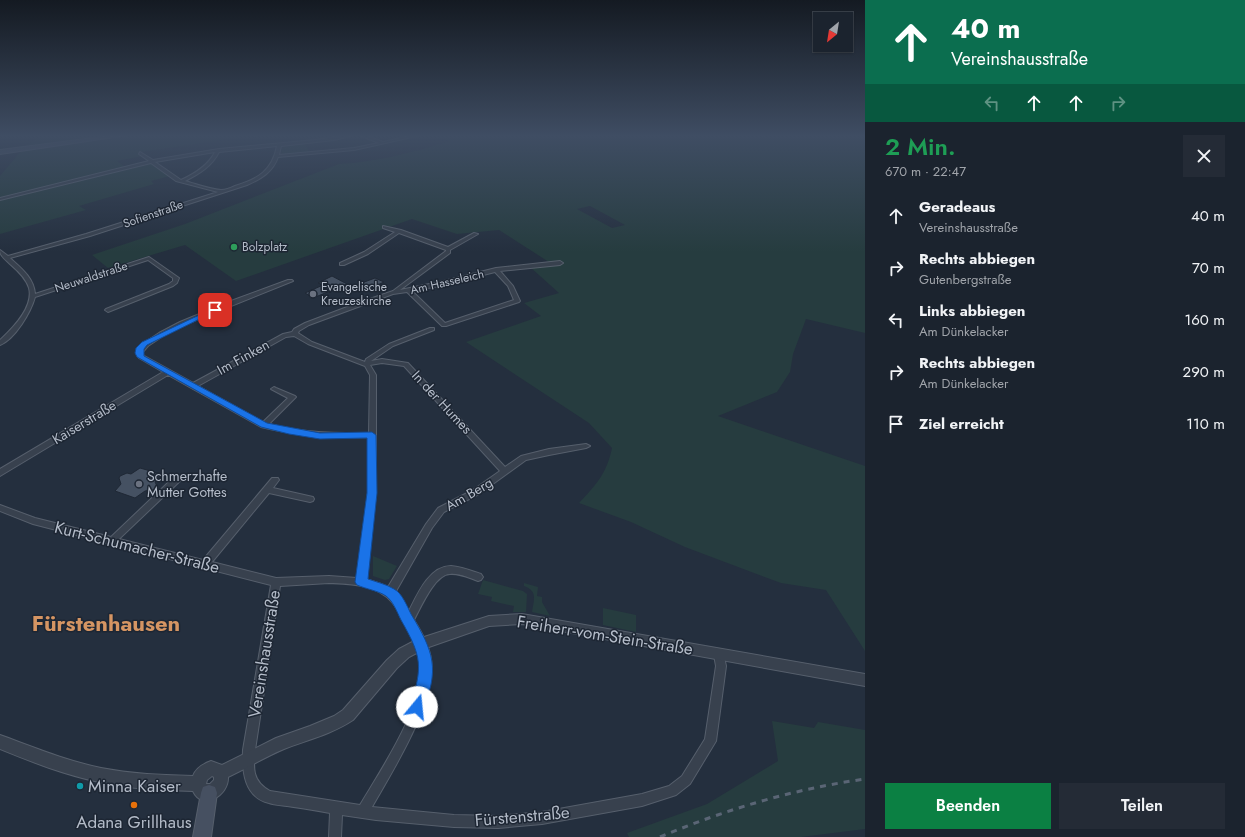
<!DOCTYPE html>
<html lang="de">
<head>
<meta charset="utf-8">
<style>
  body { margin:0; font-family:Jost,sans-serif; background:#242b36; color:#f1f3f6; height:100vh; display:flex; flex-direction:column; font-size:15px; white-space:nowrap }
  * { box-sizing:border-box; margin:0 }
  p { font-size:13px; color:#a0a4aa }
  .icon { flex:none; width:22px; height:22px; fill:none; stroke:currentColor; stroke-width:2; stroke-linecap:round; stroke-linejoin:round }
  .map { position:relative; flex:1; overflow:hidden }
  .sheet { display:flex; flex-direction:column; background:#1b232e; width:380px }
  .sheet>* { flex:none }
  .hud { background:#0b6e4f; color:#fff; overflow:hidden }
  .needle { width:26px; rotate:210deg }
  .tools { position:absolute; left:813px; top:12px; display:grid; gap:8px }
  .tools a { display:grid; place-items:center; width:40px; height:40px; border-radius:0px; background:#1b232e; box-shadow:0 1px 3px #0004,0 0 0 1px #39404a; font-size:20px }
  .pin { position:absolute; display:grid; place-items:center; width:34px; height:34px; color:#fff; margin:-17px; border-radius:8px; box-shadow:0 2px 6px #0006 }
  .me { position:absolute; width:44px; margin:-22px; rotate:17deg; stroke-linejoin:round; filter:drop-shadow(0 0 3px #0008) }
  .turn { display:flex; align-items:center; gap:14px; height:84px; padding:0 20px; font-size:18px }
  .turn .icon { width:52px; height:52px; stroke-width:2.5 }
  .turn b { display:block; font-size:28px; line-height:34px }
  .lanes { display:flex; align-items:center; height:38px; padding:0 20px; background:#0003; justify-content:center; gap:20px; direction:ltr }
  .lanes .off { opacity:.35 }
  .round { display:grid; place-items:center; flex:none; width:42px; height:42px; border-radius:0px; background:#242b36 }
  .head { display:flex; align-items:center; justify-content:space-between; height:68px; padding:0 20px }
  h1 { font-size:24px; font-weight:600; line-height:30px; color:#1e9e55 }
  .cta { display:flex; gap:8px; margin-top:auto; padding:8px 20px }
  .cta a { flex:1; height:46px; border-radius:0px; background:#0b8043; color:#fff; font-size:16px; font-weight:600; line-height:46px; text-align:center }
  .cta a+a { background:#242b36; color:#f1f3f6 }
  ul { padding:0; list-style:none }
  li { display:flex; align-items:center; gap:12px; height:52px; padding:0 20px }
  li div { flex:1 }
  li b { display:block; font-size:15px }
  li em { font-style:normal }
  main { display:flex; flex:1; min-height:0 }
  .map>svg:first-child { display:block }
</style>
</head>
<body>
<main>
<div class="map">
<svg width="865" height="837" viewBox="0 0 865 837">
  <rect width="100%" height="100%" fill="#242f3e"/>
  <g fill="#263c3f" fill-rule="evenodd">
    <polygon points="41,135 116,135 22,150"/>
    <polygon points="143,135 256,135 141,152 139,154 142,156 117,161 125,167 151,162 170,176 151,181 154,184 79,206 86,210 0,234 0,176 21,151"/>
    <path d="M 426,135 L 865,135 L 865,333 L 806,319 L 793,354 L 790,372 L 777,392 L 718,416 L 865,466 L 865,651 L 826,590 L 781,583 L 685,547 L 631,522 L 579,503 C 596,485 607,473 612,448 L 589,423 L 466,342 L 541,316 L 524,303 L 559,293 L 530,267 L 552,264 L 499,230 L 457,234 L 412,219 L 236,281 L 185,245 L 108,268 L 92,255 L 185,224 L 339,164 C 377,162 414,152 450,141 ZM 590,206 L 625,225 L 612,228 L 577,209 Z"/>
    <polygon points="305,144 310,153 281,155 282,148 288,146"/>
    <polygon points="373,556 397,566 389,579 385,580 373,576"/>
    <polygon points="483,580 523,591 527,594 526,612 513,612 514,606 491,601 492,597 478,594"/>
    <path d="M 524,583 L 538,587 L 537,596 L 542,597 L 542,602 L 550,616 L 532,612 C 534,600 538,591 524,586 Z"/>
    <polygon points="603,608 636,615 636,632 603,625"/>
    <polygon points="772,721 814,728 818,722 865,730 865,829 801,837 629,837 627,833 707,804 778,761"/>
  </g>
  <g fill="#455162" stroke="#1f2835">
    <polygon points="332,276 347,284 318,296 312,297 305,293 323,285 318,283"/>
    <polygon points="375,278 384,282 371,288 359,284"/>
    <polygon points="140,468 161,474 155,482 157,486 153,490 145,491 135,498 115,491 121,484 119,478 120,476 127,473 131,474"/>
  </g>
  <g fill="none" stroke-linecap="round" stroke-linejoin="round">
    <g stroke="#565f6c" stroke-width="2">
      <g id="minor">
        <path d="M 349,135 L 355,135 L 334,140 L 281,146 L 279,155 L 354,148 L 379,143 L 359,135 L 364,135 L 383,142 L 415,135 L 421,135 L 354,150 L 278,157 C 273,172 261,179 247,185 L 90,236 L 10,258 C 21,268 34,278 35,294 L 149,257 L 179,278 L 177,283 L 173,286 L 108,312 L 105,310 L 106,309 L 169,284 L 173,281 L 173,278 L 148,260 L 35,297 C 31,312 15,339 0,345 L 0,340 C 13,328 34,307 29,288 C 26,278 17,270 10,264 C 5,259 0,256 0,250 L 8,256 L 86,234 L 218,192 L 176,181 L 151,163 L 0,200 L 0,198 L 149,161 L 139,154 L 140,152 L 153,160 L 219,149 L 315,140 ZM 277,146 C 272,171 258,179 235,186 C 231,188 225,190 221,190 C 209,189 196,184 185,181 C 199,174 212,166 219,152 ZM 215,152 C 208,166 194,174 181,180 L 155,162 Z"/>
        <path d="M 383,226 L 401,230 L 448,247 L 474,233 L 478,234 L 450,250 L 450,253 L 400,290 L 444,281 L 496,268 L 560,261 L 563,263 L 560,265 L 500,271 L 513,286 L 520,301 L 519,302 L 446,326 L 442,326 L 407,292 L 393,294 L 309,325 L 299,331 L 298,333 L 312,342 L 365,362 L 366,359 L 389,344 L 430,328 L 434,328 L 434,330 L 393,346 L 371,361 L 382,359 L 408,363 L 505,467 L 521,456 L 549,449 L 586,444 L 590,446 L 586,448 L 549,455 L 526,460 L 479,494 L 444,512 L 432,528 L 395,593 L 403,602 L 409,611 C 417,595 429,566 451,566 C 462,567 472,571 481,574 L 483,577 L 481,580 L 478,581 C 469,578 460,573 450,574 C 435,574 421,607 414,620 C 421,631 429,645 431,659 C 437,701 393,770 372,807 L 454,815 L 498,816 L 542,812 L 642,794 L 669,786 L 682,776 L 705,739 L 716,666 L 714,655 L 715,652 L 719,650 L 723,652 L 726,666 L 716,741 L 690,784 L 676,795 L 642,806 L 542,824 L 498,828 L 454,827 L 376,820 L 342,815 L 341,837 L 329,837 L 330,813 C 316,810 301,808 287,806 C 281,805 275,805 269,803 C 244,797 242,771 243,750 L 271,585 L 33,524 L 0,511 L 0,505 L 35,518 L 111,537 L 174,477 L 180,477 L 181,479 L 180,481 L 119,539 L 203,560 L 272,478 L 278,478 L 279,480 L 273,488 L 313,497 L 314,499 L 313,501 L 310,502 L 269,493 L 212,562 L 276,578 L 329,576 L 357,578 L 368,493 L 369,437 C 332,438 297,436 261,427 L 168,375 L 0,476 L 0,469 L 163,372 L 139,358 L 136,353 L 144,343 L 159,333 L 180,322 L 231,301 L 288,280 L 292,280 L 293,281 L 184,325 L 163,336 L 148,346 L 142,353 L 144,356 L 193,383 L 283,334 L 292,332 L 294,329 L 305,323 L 355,304 L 393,291 L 446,251 L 446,250 L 399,233 L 368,254 L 344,265 L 340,265 L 340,263 L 364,252 L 395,232 L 383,228 ZM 495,272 L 508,286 L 514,300 L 445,323 L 412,291 L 444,285 ZM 294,336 L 308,344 L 365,366 L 370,375 L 369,433 C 335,433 302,433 269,424 L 296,397 L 295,396 L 276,388 L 274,387 L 271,389 L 288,398 L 263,422 L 198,386 L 286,337 ZM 382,363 L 404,366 L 500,471 L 473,490 L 438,508 L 426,524 L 388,587 L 381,584 L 366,579 L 376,493 L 376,375 L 370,365 ZM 329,583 C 351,584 376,584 392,602 C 397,608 401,615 405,622 C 411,633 419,645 421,658 C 427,702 382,768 360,805 L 270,791 C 252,781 253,768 255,750 L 280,586 Z"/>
      </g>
    </g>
    <g stroke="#565f6c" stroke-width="2">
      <path id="tertiary" d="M 522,614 L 865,674 L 865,686 L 522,624 L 489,626 L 426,648 L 409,657 L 397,668 L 353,720 C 332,734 307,740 284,749 C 265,757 247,768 228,777 C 229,796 202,811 193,791 C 162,790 129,789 99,782 C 65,775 32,762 0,749 L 0,735 C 33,747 67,761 101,768 C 132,774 162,775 193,776 C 196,768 203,764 211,761 L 222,765 L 276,738 L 310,726 L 334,716 L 343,710 L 387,660 L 399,649 L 418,639 L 489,616 ZM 212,776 L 214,777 L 214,780 L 210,784 L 206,784 L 207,780 Z"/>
    </g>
    <g stroke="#565f6c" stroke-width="2">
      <g id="secondary">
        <polygon points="117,135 128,135 0,154 0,150"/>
        <polygon points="209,785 215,787 217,793 211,837 193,837 201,793 203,787"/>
      </g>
    </g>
    <use href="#minor" fill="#38414e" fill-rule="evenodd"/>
    <use href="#tertiary" fill="#38414e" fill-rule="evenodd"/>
    <use href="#secondary" fill="#465061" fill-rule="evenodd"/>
    <path stroke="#5a6575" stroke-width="3" stroke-dasharray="6 6" stroke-linecap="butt" d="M 660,837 C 727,809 794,789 865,779"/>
  </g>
  <linearGradient id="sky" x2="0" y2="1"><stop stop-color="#141a22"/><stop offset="0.54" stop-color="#3f4d63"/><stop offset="1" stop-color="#3f4d63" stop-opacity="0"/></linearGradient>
  <rect width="865" height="252" fill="url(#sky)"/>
  <path fill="#1a73e8" stroke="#114b97" d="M 212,309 L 218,310 L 147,345 L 144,349 L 144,356 L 267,423 L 320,433 L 372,432 L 376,435 L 377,493 L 368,579 C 376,582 386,584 394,589 C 402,593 407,606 411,614 C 434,652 440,669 422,712 L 417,714 L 412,712 L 410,707 C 423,666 422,657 401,620 C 397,612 393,601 386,596 C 379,591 366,589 357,585 L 355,582 L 367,493 L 367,438 L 320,439 L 289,434 L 261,427 L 137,357 L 135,353 L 136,348 L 142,342 Z"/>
  <circle fill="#2e9e5b" stroke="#1d2633" stroke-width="1.5" cx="234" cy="247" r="4"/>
  <g fill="#6b7280" stroke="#1d2633" stroke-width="1.5">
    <circle cx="313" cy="294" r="4"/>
    <circle cx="139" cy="484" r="4"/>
  </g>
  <circle fill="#0f9aa8" stroke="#1d2633" stroke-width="1.5" cx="80" cy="786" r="4"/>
  <circle fill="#e8710a" stroke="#1d2633" stroke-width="1.5" cx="134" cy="805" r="4"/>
  <g text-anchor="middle" stroke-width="3" stroke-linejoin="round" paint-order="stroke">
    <g font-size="12" fill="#b4bcc9" stroke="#1d2633">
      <text transform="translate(153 214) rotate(-19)" y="4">Sofienstraße</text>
      <text transform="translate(91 277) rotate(-18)" y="4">Neuwaldstraße</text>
      <text transform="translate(447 282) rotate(-13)" y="4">Am Hasseleich</text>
    </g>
    <g font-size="12" fill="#b4bcc9" stroke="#1d2633" text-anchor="start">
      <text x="242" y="251">Bolzplatz</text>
      <text x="321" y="291">Evangelische<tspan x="321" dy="14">Kreuzeskirche</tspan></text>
    </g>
    <g font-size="14" fill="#b4bcc9" stroke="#1d2633">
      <text transform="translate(243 357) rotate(-29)" y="5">Im Finken</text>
      <text transform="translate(442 402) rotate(47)" y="5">In der Humes</text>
      <text transform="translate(84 422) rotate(-31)" y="5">Kaiserstraße</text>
      <text transform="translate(469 494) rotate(-30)" y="5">Am Berg</text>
    </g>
    <g font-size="14" fill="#b4bcc9" stroke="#1d2633" text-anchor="start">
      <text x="147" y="481">Schmerzhafte<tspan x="147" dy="16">Mutter Gottes</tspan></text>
    </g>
    <g font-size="17" fill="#b4bcc9" stroke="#1d2633">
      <text transform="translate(137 547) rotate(14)" y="6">Kurt-Schumacher-Straße</text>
      <text transform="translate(605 635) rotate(9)" y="6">Freiherr-vom-Stein-Straße</text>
      <text transform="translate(264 654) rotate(-81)" y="6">Vereinshausstraße</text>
      <text transform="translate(522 816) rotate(-5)" y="6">Fürstenstraße</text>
    </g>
    <g font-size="17" fill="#b4bcc9" stroke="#1d2633" text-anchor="start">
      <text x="88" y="792">Minna Kaiser</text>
      <text x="134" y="828" text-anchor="middle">Adana Grillhaus</text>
    </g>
    <g font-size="22" font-weight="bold" fill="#d59563" stroke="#1d2633">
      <text x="106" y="631">Fürstenhausen</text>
    </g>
  </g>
</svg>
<div class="tools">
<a><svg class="needle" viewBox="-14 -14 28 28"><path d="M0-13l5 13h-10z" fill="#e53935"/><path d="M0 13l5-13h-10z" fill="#a0a4aa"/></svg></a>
</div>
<div class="pin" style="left:215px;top:310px;background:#d93025"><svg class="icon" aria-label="arrive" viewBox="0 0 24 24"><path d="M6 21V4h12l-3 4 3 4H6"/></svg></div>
<svg class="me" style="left:417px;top:707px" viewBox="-20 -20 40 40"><circle r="19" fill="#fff"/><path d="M0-13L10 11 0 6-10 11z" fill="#1a73e8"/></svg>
</div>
<section class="sheet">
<div class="hud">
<div class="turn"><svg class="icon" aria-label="ahead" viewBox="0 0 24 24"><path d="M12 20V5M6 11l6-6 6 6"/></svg><div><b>40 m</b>Vereinshausstraße</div></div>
<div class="lanes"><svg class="icon off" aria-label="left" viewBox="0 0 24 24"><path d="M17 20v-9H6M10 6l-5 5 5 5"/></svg><svg class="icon" aria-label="ahead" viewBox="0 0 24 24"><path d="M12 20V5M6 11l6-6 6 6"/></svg><svg class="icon" aria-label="ahead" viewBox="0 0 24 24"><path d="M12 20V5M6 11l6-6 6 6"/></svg><svg class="icon off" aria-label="right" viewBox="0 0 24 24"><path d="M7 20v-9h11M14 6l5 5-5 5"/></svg></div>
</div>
<div class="head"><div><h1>2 Min.</h1><p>670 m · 22:47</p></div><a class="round"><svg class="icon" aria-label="close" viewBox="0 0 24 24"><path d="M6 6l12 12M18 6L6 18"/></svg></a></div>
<ul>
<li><svg class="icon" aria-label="ahead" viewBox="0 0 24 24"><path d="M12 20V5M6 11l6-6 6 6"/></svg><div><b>Geradeaus</b><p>Vereinshausstraße</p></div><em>40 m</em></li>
<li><svg class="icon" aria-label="right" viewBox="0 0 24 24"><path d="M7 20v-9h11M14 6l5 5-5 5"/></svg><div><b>Rechts abbiegen</b><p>Gutenbergstraße</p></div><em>70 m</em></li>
<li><svg class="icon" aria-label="left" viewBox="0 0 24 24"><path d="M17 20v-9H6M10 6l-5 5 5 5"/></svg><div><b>Links abbiegen</b><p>Am Dünkelacker</p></div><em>160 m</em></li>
<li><svg class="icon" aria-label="right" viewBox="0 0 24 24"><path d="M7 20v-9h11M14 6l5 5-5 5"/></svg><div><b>Rechts abbiegen</b><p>Am Dünkelacker</p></div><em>290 m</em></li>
<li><svg class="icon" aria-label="arrive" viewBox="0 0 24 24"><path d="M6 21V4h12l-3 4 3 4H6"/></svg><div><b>Ziel erreicht</b></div><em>110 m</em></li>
</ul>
<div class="cta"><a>Beenden</a><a>Teilen</a></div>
</section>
</main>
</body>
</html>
